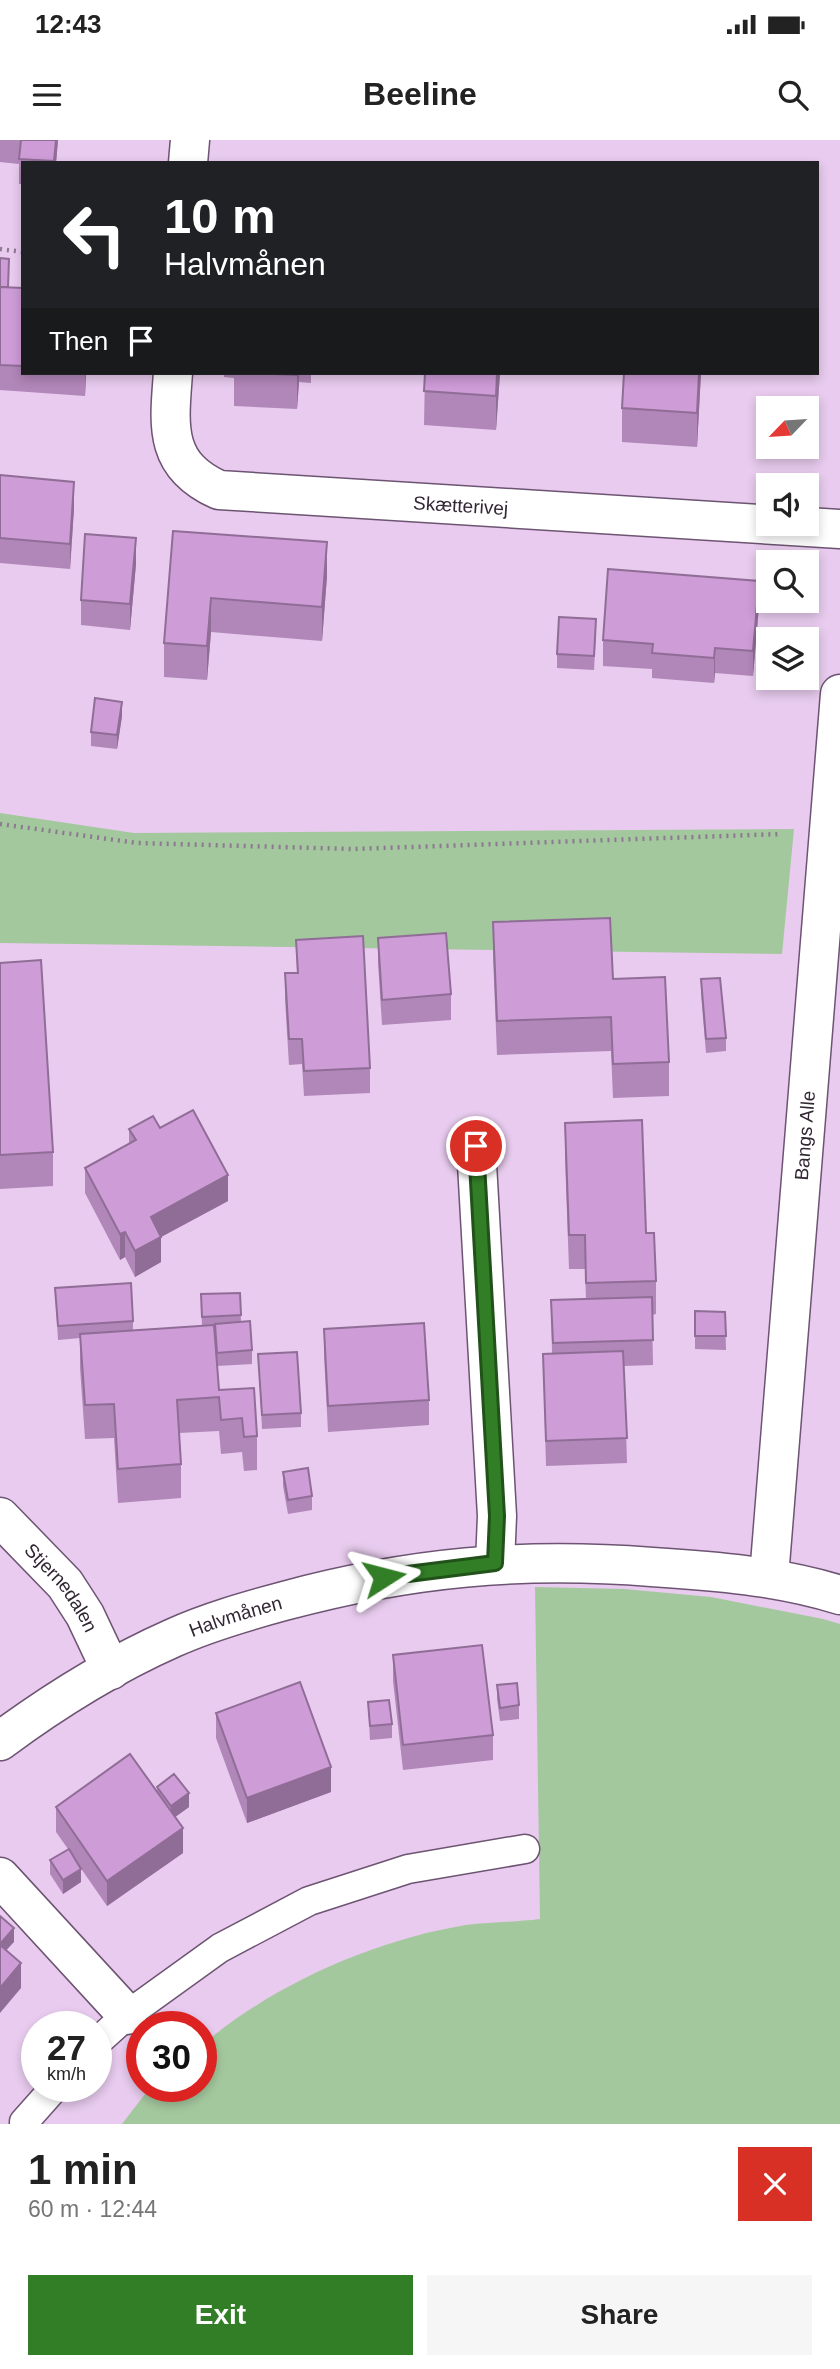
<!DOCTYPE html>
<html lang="en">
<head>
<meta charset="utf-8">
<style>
  body { margin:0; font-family:Helvetica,sans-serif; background:#f6f6f6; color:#222; height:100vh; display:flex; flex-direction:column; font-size:26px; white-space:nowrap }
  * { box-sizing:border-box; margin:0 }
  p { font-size:23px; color:#767676 }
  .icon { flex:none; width:38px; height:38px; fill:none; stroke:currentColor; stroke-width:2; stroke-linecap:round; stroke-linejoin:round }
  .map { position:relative; height:1984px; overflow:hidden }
  .sheet { display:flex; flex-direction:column; background:#fff; flex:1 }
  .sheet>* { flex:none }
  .banner { position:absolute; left:21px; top:21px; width:798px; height:214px; border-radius:0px; box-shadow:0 4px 10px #0003; background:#202124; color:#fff; overflow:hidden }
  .needle { width:46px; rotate:245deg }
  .tools { position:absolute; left:756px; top:256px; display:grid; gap:14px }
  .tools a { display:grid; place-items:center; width:63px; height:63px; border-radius:0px; background:#fff; box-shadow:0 4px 10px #0003; font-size:35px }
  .speed { position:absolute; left:21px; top:1871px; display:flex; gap:14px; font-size:35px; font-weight:700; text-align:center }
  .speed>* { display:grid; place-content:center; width:91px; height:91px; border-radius:50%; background:#fff; box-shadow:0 4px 10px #0003; line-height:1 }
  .speed small { font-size:18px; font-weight:400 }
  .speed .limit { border:10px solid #d22; background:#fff; color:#111 }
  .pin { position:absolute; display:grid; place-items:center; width:60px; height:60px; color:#fff; margin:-30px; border:4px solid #fff; border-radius:50%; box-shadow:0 2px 7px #0007 }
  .me { position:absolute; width:77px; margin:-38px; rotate:81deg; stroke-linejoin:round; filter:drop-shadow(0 0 5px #0008) }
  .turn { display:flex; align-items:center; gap:24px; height:147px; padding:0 28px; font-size:32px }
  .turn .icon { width:91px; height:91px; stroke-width:2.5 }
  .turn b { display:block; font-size:49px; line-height:60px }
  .then { display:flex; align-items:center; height:66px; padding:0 28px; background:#0003; gap:14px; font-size:26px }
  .round { display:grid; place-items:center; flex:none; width:74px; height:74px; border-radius:0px; background:#f6f6f6 }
  .summary { display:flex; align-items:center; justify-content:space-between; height:119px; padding:0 28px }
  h1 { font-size:42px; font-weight:700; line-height:52px }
  .cta { display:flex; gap:14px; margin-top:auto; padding:14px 28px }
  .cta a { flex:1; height:80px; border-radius:0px; background:#327e26; color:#fff; font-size:28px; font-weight:700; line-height:80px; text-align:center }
  .cta a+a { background:#f6f6f6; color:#222 }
  .status { display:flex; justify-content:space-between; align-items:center; height:49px; padding:0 35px; background:#fff; direction:ltr }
  .status svg { height:19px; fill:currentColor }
  header { display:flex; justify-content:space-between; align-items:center; height:91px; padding:0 28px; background:#fff; font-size:32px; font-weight:700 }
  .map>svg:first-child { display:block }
</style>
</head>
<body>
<div class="status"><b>12:43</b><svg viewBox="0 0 49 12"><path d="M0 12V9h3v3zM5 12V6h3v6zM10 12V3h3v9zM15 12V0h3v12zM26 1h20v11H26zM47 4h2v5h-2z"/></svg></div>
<header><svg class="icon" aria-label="menu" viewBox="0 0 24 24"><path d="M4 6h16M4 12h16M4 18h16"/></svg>Beeline<svg class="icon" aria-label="search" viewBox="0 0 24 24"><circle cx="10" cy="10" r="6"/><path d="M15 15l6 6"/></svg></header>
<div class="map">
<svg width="840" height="1984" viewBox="0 0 840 1984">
  <rect width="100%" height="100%" fill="#e8cbee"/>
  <g fill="#a4c89e">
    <polygon points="0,673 134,693 794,689 782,814 0,803"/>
    <path d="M 535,1447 L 624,1449 L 711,1457 L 823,1479 L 840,1484 L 840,1984 L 122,1984 L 145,1954 L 154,1946 L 201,1946 L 201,1906 C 272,1845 374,1800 466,1785 C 490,1782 516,1782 540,1779 Z"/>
  </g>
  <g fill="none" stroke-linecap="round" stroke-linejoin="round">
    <g stroke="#6d5472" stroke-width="31">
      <g id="service">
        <polyline points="96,1903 127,1875 220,1808 309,1761 408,1729 525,1709"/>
        <polyline points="24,1982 56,1946"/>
      </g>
    </g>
    <g stroke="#6d5472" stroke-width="41">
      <g id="minor">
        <polyline points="188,23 190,0"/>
        <path id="s1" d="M 173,233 C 169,285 163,325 219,350 L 840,389"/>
        <polyline points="476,1006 497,1376 495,1423"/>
        <path id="s2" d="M 0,1377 L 65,1444 L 85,1475 L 111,1530"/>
        <path id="s3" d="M 769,1437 L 840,554"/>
        <path id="s4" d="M 0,1601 C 54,1561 112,1525 173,1498 C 208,1482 247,1471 284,1461 C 410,1427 521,1417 652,1427 C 716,1431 778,1436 840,1455"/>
        <polyline points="0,1737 127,1875"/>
      </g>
    </g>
    <g stroke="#8c7890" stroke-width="4.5" stroke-dasharray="2 5" stroke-linecap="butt">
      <polyline points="0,109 23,112"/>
      <polyline points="0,684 137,703 353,709 781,694"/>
    </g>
    <use href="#service" stroke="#fff" stroke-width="28"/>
    <use href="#minor" stroke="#fff" stroke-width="38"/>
  </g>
  <g fill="#b186b9">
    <polygon points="0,0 58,0 56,23 23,23 23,44 19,44 19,24 0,22"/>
    <polygon points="0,118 8,147 23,148 23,233 86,233 85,256 0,250"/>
    <polygon points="224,233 311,233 311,243 299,242 297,269 234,266 234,238 224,237"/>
    <polygon points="425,233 500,233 496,290 424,285"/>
    <polygon points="701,233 697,307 622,302 622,268"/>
    <polygon points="0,335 74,368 70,429 0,423"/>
    <polygon points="173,391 327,436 322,501 211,492 207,540 164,537 164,503"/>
    <polygon points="136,424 130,490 81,485 81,460"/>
    <polygon points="759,466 753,536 715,533 714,543 652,538 652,529 603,526 603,500"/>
    <polygon points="596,493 594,530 557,528 557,514"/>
    <polygon points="122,576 117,609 91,606 91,592"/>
    <polygon points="493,782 613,839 669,922 669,956 613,958 611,911 497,915 493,816"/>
    <polygon points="378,798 451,854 451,880 382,885 378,823"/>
    <polygon points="296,800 370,928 370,953 304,956 302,924 289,925 285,859 285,833 297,833"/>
    <polygon points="0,823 53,1012 53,1046 0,1049"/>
    <polygon points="701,839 726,898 726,911 706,913 701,853"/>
    <polygon points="565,983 646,1093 656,1141 656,1174 652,1175 653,1225 624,1226 627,1323 546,1326 543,1214 552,1214 551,1160 586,1159 585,1129 569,1129 565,1017"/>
    <polygon points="160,988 228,1061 161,1097 161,1122 135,1137 125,1117 120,1120 85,1053 85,1028 129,1004 129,989"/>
    <polygon points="55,1148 133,1181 133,1190 202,1186 201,1154 240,1153 241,1182 252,1210 252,1224 217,1226 219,1250 257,1296 257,1330 244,1331 242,1312 221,1314 219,1291 179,1293 181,1324 181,1358 118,1363 114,1298 85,1299 80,1228 80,1198 58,1200"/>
    <polygon points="695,1171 725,1172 726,1210 695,1209"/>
    <polygon points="324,1189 429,1260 429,1285 328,1292 324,1214"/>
    <polygon points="258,1214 301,1273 301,1287 262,1289"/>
    <polygon points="283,1332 312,1356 312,1370 288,1374 283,1346"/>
    <polygon points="393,1515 493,1595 493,1620 403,1630 393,1541"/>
    <polygon points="497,1545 519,1565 519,1579 500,1581 497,1559"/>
    <polygon points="368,1562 392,1584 392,1598 370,1600"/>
    <polygon points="216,1573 331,1652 247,1683 216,1598"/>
    <polygon points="157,1647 189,1667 175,1677 183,1713 107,1766 80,1727 81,1742 63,1754 50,1734 50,1720 68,1709 56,1692 56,1667 157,1651"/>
  </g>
  <g fill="#906d96">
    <polygon points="56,0 58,0 56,23 54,23"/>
    <polygon points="85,233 86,233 85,256"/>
    <polygon points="297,233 299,233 299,242 297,269"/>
    <polygon points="497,233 500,233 496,290 496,256"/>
    <polygon points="699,233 701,233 697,307 697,273"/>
    <polygon points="74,342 74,368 70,429 70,404"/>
    <polygon points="136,398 136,424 130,490 130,464"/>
    <polygon points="327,402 327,436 322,501 322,467"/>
    <polygon points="759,441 759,466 753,536 753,511"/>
    <polygon points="211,458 211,492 207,540 207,506"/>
    <polygon points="715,508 715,533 714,543 714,518"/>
    <polygon points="122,562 122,576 117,609 117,595"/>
    <polygon points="228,1035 228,1061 161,1097 161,1122 135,1137 135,1111 151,1077"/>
    <polygon points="125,1092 125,1117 120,1120 120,1094"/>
    <polygon points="331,1627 331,1652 247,1683 247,1658"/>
    <polygon points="189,1653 189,1667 171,1680 171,1666"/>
    <polygon points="183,1688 183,1713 107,1766 107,1741"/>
    <polygon points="81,1729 81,1742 63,1754 63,1740"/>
    <polygon points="14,1788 14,1802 0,1817 0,1804"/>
    <polygon points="21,1823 21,1848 0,1873 0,1848"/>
  </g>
  <g fill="#ce9cd7" stroke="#906d96" stroke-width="2">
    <polygon points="21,0 56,0 54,21 19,19"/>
    <polygon points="0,118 9,119 8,147 0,147"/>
    <polygon points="0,147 23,148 23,226 0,225"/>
    <polygon points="249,233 297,233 297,235"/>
    <polygon points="425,233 497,233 496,256 424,251"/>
    <polygon points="624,233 699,233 697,273 622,268"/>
    <polygon points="0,335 74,342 70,404 0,398"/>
    <polygon points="173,391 327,402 322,467 211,458 207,506 164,503"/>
    <polygon points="85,394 136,398 130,464 81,460"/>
    <polygon points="608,429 759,441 753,511 715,508 714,518 652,513 653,504 603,500"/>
    <polygon points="559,477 596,479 594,516 557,514"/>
    <polygon points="95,558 122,562 117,595 91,592"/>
    <polygon points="610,778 613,839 665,837 669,922 613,924 611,877 497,881 493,782"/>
    <polygon points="446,793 451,854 382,860 378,798"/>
    <polygon points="363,796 370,928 304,931 302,899 289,899 285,833 298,833 296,800"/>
    <polygon points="41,820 53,1012 0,1015 0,823"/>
    <polygon points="720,838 726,898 706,899 701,839"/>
    <polygon points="193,970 228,1035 151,1077 161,1097 135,1111 125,1092 120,1094 85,1028 136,1000 129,989 153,976 160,988"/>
    <polygon points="642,980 646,1093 654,1093 656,1141 586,1143 585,1095 569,1095 565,983"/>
    <polygon points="131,1143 133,1181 58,1186 55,1148"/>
    <polygon points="240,1153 241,1175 202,1177 201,1154"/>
    <polygon points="652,1157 653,1200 553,1203 551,1160"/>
    <polygon points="695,1171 725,1172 726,1196 695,1196"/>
    <polygon points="250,1181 252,1210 217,1213 215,1184"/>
    <polygon points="424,1183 429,1260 328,1266 324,1189"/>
    <polygon points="214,1185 219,1250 254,1248 257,1296 244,1297 242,1278 221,1280 219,1257 177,1260 181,1324 118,1329 114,1264 85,1265 80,1194"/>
    <polygon points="623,1211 627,1298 546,1301 543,1214"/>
    <polygon points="297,1212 301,1273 262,1275 258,1214"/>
    <polygon points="308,1328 312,1356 288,1360 283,1332"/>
    <polygon points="482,1505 493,1595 403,1605 393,1515"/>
    <polygon points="300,1542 331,1627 247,1658 216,1573"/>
    <polygon points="517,1543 519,1565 500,1568 497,1545"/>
    <polygon points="389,1560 392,1584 370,1586 368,1562"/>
    <polygon points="130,1614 183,1688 107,1741 56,1667"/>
    <polygon points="174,1634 189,1653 171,1666 157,1647"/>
    <polygon points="69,1709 81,1729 63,1740 50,1720"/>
    <polygon points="0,1776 14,1788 0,1804"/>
    <polygon points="0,1805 21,1823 0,1848"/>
  </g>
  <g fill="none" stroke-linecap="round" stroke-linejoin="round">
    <g stroke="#205219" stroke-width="18">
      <polyline id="route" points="384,1437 495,1423 497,1376 476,1006"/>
    </g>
    <use href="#route" stroke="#327e26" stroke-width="12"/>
  </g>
  <g text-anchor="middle" stroke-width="5" stroke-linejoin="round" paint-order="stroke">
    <g font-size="19" fill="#322734" stroke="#f6d8fb">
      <text dy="7" stroke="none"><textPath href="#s1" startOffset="380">Skætterivej</textPath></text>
      <text dy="7" stroke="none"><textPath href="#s3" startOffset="443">Bangs Alle</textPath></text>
      <text dy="7" stroke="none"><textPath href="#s2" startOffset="94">Stjernedalen</textPath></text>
      <text dy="7" stroke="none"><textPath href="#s4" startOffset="268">Halvmånen</textPath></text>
    </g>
  </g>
</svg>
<div class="tools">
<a><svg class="needle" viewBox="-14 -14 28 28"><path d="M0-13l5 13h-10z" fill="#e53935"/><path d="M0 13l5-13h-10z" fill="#767676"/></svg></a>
<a><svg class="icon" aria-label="sound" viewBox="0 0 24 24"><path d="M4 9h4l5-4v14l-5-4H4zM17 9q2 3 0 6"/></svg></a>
<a><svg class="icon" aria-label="search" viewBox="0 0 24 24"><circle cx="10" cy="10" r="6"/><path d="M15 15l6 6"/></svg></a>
<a><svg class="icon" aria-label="layers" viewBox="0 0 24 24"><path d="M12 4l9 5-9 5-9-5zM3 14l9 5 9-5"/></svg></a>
</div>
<div class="speed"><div>27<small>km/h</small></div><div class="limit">30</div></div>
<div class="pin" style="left:476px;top:1006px;background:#d93025"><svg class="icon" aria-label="arrive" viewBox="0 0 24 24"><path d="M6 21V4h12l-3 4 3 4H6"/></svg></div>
<svg class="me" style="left:384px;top:1437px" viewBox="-20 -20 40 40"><path d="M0-17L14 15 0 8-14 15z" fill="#327e26" stroke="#fff" stroke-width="4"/></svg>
<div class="banner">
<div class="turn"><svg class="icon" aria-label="left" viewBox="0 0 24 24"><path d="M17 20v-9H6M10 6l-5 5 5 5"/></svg><div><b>10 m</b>Halvmånen</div></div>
<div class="then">Then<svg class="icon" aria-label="arrive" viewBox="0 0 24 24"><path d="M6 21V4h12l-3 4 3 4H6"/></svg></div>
</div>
</div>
<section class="sheet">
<div class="summary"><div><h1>1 min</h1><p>60 m · 12:44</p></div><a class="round" style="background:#d93025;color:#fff"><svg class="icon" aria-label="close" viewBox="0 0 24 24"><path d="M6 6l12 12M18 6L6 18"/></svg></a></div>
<div class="cta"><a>Exit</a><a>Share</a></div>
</section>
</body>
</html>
